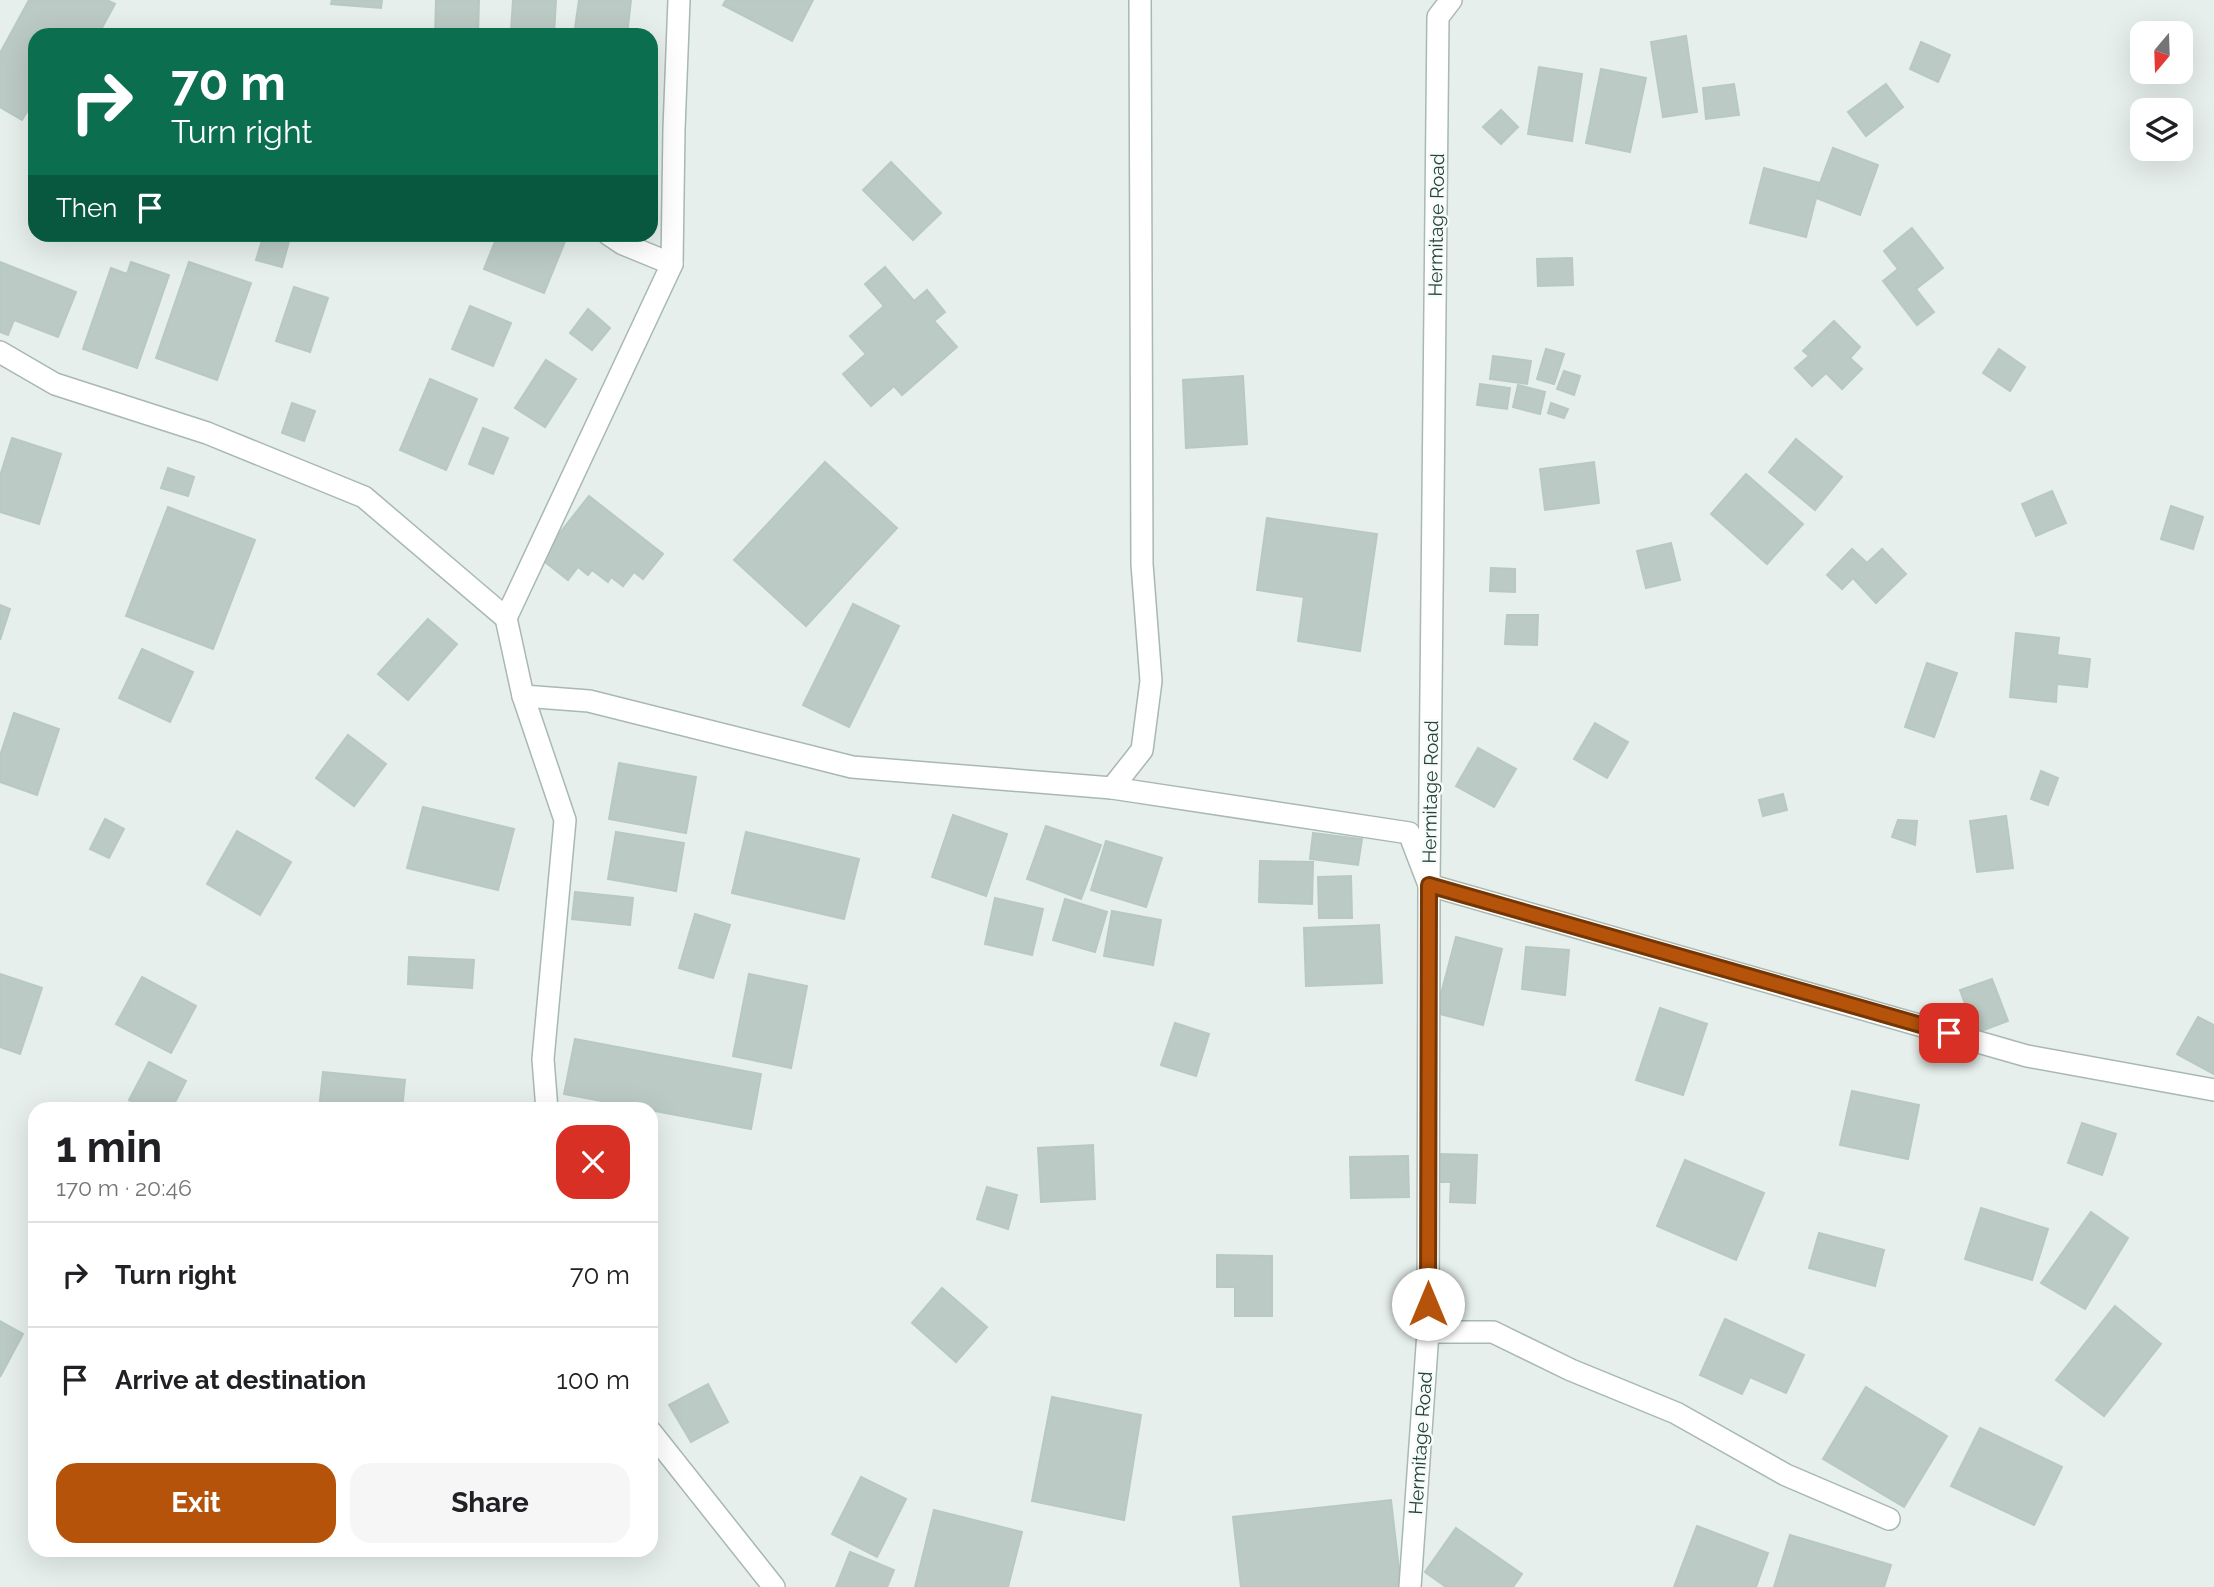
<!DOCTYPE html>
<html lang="en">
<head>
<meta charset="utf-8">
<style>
  body { margin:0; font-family:Raleway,sans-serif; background:#f6f6f6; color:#202124; height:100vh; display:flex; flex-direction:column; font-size:26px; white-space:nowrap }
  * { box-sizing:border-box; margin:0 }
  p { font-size:23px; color:#757577 }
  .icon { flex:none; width:38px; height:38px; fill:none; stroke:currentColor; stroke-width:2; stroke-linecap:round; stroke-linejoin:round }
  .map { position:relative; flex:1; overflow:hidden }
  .panel { position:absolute; left:28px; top:1102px; width:630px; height:455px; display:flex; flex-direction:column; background:#fff; border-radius:21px; box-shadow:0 7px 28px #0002 }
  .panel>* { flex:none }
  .banner { position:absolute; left:28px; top:28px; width:630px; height:214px; border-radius:21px; box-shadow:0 7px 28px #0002; background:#0b6e4f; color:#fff; overflow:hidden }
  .needle { width:46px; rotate:199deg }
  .buttons { position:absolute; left:2130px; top:21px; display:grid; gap:14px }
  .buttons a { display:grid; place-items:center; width:63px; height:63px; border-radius:14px; background:#fff; box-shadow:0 7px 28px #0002; font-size:35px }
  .pin { position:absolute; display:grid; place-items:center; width:60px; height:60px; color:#fff; margin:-30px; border-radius:14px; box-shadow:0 4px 10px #0006 }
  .me { position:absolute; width:77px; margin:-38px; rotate:0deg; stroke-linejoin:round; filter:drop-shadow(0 0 5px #0008) }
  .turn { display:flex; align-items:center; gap:24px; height:147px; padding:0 28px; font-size:32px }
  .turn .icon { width:91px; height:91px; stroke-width:2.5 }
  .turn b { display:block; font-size:49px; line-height:60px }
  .then { display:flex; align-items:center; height:66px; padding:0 28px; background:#0003; gap:14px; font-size:26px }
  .round { display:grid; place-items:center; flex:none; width:74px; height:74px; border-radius:21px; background:#f6f6f6 }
  .summary { display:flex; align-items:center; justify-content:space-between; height:119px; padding:0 28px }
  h1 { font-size:42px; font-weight:700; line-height:52px }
  .action { display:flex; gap:14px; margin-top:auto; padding:14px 28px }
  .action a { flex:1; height:80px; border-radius:21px; background:#b45309; color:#fff; font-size:28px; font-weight:700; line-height:80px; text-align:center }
  .action a+a { background:#f6f6f6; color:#202124 }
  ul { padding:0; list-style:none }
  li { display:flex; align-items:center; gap:21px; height:105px; padding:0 28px; border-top:2px solid #e0e0e0 }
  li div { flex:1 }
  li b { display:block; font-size:26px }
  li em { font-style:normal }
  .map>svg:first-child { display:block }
</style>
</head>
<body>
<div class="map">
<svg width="2214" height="1587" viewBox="0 0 2214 1587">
  <rect width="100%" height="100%" fill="#e6efeb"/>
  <g fill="#bbcac4" stroke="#b8c9c2" stroke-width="2">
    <polygon points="29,0 107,0 115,4 98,35 35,35 35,99 22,120 0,107 0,53"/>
    <polygon points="332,0 382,0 381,8 331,4"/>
    <polygon points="436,0 479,0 478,35 435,35"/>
    <polygon points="513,0 556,0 554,34 511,31"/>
    <polygon points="579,0 631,0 627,35 574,35"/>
    <polygon points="726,0 813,0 792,41 723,5"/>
    <polygon points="1686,36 1697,112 1663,117 1651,42"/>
    <polygon points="1921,42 1950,55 1938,82 1910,69"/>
    <polygon points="1539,67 1582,74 1572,141 1528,134"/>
    <polygon points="1601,69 1646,78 1630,152 1586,143"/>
    <polygon points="1734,84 1739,115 1706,119 1703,88"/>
    <polygon points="1886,84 1903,107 1866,136 1848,112"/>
    <polygon points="1501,110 1518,127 1501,144 1483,127"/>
    <polygon points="1833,148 1878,165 1860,215 1816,198 1820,183"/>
    <polygon points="891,162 941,213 913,240 863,190"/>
    <polygon points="1764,168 1820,183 1806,237 1750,223"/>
    <polygon points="1912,228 1943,268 1916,289 1934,312 1917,325 1883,281 1898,269 1884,251"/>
    <polygon points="264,234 291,234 282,267 256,260"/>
    <polygon points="498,234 568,234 544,293 484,269"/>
    <polygon points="1572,258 1573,285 1538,286 1537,259"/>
    <polygon points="0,262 76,292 58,337 14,320 8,335 0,332"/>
    <polygon points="131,262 169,275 137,368 83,349 111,268 127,274"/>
    <polygon points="189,262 251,283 217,380 156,358"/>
    <polygon points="885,267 914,301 927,290 945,312 934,321 957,347 902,395 894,386 871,406 843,374 866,354 850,336 884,306 865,284"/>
    <polygon points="294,287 328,298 310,352 276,341"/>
    <polygon points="470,306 511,323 493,366 452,349"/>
    <polygon points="588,309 610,328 592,350 570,333"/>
    <polygon points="1834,321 1860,347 1850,358 1862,369 1842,389 1826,373 1812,386 1795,368 1809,356 1803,351"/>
    <polygon points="1546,349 1564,354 1554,384 1537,379"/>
    <polygon points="1999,349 2025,367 2010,391 1983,373"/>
    <polygon points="1493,356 1531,361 1527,384 1490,379"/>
    <polygon points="546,360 576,379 545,427 515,408"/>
    <polygon points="1564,371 1580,376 1574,395 1557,389"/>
    <polygon points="1243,376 1247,444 1186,448 1183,380"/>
    <polygon points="430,379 477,399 446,470 400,450"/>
    <polygon points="1480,384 1510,388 1507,409 1477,405"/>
    <polygon points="1518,385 1545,392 1540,414 1513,407"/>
    <polygon points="292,403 315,411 304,441 282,433"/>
    <polygon points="1551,403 1568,409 1564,418 1548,413"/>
    <polygon points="483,428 508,438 493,474 469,464"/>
    <polygon points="12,438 61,454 39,524 0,512 0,476"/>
    <polygon points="1796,439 1842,477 1815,510 1769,472"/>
    <polygon points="825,462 897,528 806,626 734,560"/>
    <polygon points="1594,462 1599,503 1545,510 1540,469"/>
    <polygon points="168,468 194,477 188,496 161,488"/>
    <polygon points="1746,474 1803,524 1767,564 1711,514"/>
    <polygon points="2052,491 2066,523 2036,536 2022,504"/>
    <polygon points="589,496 663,554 643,579 634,572 623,586 611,577 608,582 592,570 588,575 578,567 568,580 540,558"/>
    <polygon points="2171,506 2203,517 2193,549 2161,539"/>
    <polygon points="168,507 255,540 213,649 126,616"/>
    <polygon points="1267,518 1377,534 1360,651 1298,641 1304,597 1257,590"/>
    <polygon points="1671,543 1680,580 1646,588 1637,551"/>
    <polygon points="1852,549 1867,563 1882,549 1906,574 1876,603 1853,578 1842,589 1827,575"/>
    <polygon points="1491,568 1515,569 1515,592 1490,591"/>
    <polygon points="853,604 899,626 849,727 803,705"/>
    <polygon points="0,605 10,609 0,640"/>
    <polygon points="1507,615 1538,615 1537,645 1505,644"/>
    <polygon points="428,619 457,644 408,700 378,674"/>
    <polygon points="2016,633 2059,638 2057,655 2090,659 2087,687 2057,684 2056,702 2010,697"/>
    <polygon points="142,649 193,672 170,722 119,698"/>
    <polygon points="1927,663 1957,673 1934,737 1905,727"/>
    <polygon points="14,713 59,729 37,795 0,782 0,756"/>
    <polygon points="1595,723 1628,742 1607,778 1574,759"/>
    <polygon points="348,735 386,764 354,806 316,778"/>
    <polygon points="1478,748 1516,769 1494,807 1456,786"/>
    <polygon points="619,763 696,777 686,833 609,819"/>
    <polygon points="2041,771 2058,778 2048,805 2031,799"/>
    <polygon points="1783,794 1787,810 1763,816 1759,800"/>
    <polygon points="423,807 514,829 498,890 407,868"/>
    <polygon points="953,815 1007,834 986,896 932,877"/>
    <polygon points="2006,816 2013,868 1977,872 1970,821"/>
    <polygon points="105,819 124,829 109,858 90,849"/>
    <polygon points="1898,820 1917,821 1915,845 1892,837"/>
    <polygon points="1046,826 1101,845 1081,899 1027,879"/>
    <polygon points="237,831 291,862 260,915 207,884"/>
    <polygon points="616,832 684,843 676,891 608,879"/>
    <polygon points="746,832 859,859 844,919 732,893"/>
    <polygon points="1313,833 1362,839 1358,865 1310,859"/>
    <polygon points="1106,841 1162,858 1146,907 1091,890"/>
    <polygon points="1260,861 1313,862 1312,904 1259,902"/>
    <polygon points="1351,876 1352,918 1319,918 1318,877"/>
    <polygon points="575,892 633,898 630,925 572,919"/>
    <polygon points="995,898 1043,909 1032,955 985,944"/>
    <polygon points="1065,899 1107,912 1095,952 1053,940"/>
    <polygon points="1112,911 1161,920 1153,965 1104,956"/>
    <polygon points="695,914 730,925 713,978 679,968"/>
    <polygon points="1379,925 1382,983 1306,986 1304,928"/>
    <polygon points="1456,937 1502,949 1483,1025 1436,1013"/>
    <polygon points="1526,947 1569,950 1565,995 1522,989"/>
    <polygon points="409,957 474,960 472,988 408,984"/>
    <polygon points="0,974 42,988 20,1054 0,1047"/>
    <polygon points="749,974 807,986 791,1068 733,1056"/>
    <polygon points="142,977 196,1006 171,1053 116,1024"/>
    <polygon points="1992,979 2008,1021 1976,1033 1960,990"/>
    <polygon points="1660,1008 1707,1024 1683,1095 1636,1080"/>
    <polygon points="2198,1017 2214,1025 2214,1074 2177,1054"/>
    <polygon points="1175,1023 1209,1034 1196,1076 1161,1065"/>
    <polygon points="575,1039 761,1074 751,1129 564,1094"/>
    <polygon points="149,1062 186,1081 171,1110 148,1110 129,1100"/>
    <polygon points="323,1072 405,1080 402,1110 319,1110"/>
    <polygon points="1852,1091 1919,1105 1908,1159 1840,1145"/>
    <polygon points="2082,1123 2116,1134 2102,1175 2068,1163"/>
    <polygon points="1093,1145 1095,1199 1041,1202 1038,1148"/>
    <polygon points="1437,1154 1477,1155 1475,1203 1450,1202 1451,1182 1435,1182"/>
    <polygon points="1408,1156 1409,1197 1351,1198 1350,1157"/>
    <polygon points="1685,1160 1764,1193 1736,1260 1657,1226"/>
    <polygon points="987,1187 1017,1195 1008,1229 977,1219"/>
    <polygon points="1981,1208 2048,1229 2032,1280 1965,1259"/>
    <polygon points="2091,1212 2128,1238 2085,1309 2041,1283"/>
    <polygon points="1819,1233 1884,1250 1875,1286 1809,1268"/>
    <polygon points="1217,1255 1272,1256 1272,1316 1235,1316 1235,1287 1217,1287"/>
    <polygon points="942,1288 987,1327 956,1362 912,1323"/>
    <polygon points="2115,1306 2161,1344 2104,1416 2056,1380"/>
    <polygon points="1725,1319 1804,1355 1786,1393 1750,1377 1742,1394 1700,1375"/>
    <polygon points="0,1321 23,1334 0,1377"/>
    <polygon points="708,1384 728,1422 691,1442 669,1405"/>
    <polygon points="1866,1387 1947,1436 1904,1507 1823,1459"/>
    <polygon points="1052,1397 1141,1415 1124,1520 1032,1501"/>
    <polygon points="1980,1428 2062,1467 2034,1525 1951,1486"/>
    <polygon points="861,1477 906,1499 877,1557 832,1534"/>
    <polygon points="1391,1500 1401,1587 1241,1587 1233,1517"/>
    <polygon points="934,1510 1022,1532 1008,1587 915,1587"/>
    <polygon points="1697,1526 1768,1553 1756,1587 1674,1587"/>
    <polygon points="1456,1528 1522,1574 1513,1587 1446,1587 1425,1572"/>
    <polygon points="1790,1535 1891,1565 1884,1587 1774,1587"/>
    <polygon points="850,1552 894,1570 887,1587 836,1587"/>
  </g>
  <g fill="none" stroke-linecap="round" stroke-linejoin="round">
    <g stroke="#a8b8b2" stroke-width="24">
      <g id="street">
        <polyline points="608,234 623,244 672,264"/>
        <polyline points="0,352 55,384 207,433 364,497 506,618 523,696 565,820 543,1059 547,1110"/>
        <polyline points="506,618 672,264 674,129 679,0"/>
        <polyline points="523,696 589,701 852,767 1112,788 1409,833 1429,885 2027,1056 2214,1090"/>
        <polyline points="1112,788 1142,750 1151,681 1142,564 1140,0"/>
        <polyline points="1428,1332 1493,1332 1571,1370 1676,1413 1786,1475 1889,1519"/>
        <polyline points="651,1432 774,1587"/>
        <polyline points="1410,1587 1428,1332 1429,885 1438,17 1451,0"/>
      </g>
    </g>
    <use href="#street" stroke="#fff" stroke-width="21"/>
  </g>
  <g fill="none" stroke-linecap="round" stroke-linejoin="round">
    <g stroke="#753606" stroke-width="18">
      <polyline id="route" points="1428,1304 1429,885 1949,1033"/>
    </g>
    <use href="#route" stroke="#b45309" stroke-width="12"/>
  </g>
  <g text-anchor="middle" stroke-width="5" stroke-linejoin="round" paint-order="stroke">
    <g font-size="19" fill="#24423a" stroke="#f7fbf9">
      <text transform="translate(1436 225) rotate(-89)" y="7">Hermitage Road</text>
      <text transform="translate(1430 792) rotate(-89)" y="7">Hermitage Road</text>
      <text transform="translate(1420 1443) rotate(-86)" y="7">Hermitage Road</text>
    </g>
  </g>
</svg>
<div class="buttons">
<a><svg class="needle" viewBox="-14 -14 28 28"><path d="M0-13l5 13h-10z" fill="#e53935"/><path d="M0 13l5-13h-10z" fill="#757577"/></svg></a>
<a><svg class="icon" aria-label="layers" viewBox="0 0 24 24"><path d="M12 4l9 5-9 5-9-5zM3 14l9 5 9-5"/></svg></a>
</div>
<div class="pin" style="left:1949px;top:1033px;background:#d93025"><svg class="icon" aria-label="arrive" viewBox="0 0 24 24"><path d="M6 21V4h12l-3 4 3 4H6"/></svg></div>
<svg class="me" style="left:1428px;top:1304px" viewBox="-20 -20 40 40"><circle r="19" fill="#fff"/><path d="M0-13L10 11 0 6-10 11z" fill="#b45309"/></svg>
<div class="banner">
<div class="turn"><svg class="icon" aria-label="right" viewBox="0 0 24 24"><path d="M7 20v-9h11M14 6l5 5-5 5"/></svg><div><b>70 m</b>Turn right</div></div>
<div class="then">Then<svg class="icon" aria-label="arrive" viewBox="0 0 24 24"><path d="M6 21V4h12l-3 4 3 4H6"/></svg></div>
</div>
<section class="panel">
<div class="summary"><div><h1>1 min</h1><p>170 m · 20:46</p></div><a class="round" style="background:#d93025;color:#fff"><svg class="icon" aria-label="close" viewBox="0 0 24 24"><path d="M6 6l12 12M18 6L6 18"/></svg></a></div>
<ul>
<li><svg class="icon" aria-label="right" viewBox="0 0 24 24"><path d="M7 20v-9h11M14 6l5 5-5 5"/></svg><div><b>Turn right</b></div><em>70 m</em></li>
<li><svg class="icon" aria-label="arrive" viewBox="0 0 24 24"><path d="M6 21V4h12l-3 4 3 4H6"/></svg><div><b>Arrive at destination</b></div><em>100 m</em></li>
</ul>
<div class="action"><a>Exit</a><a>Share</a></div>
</section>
</div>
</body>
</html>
